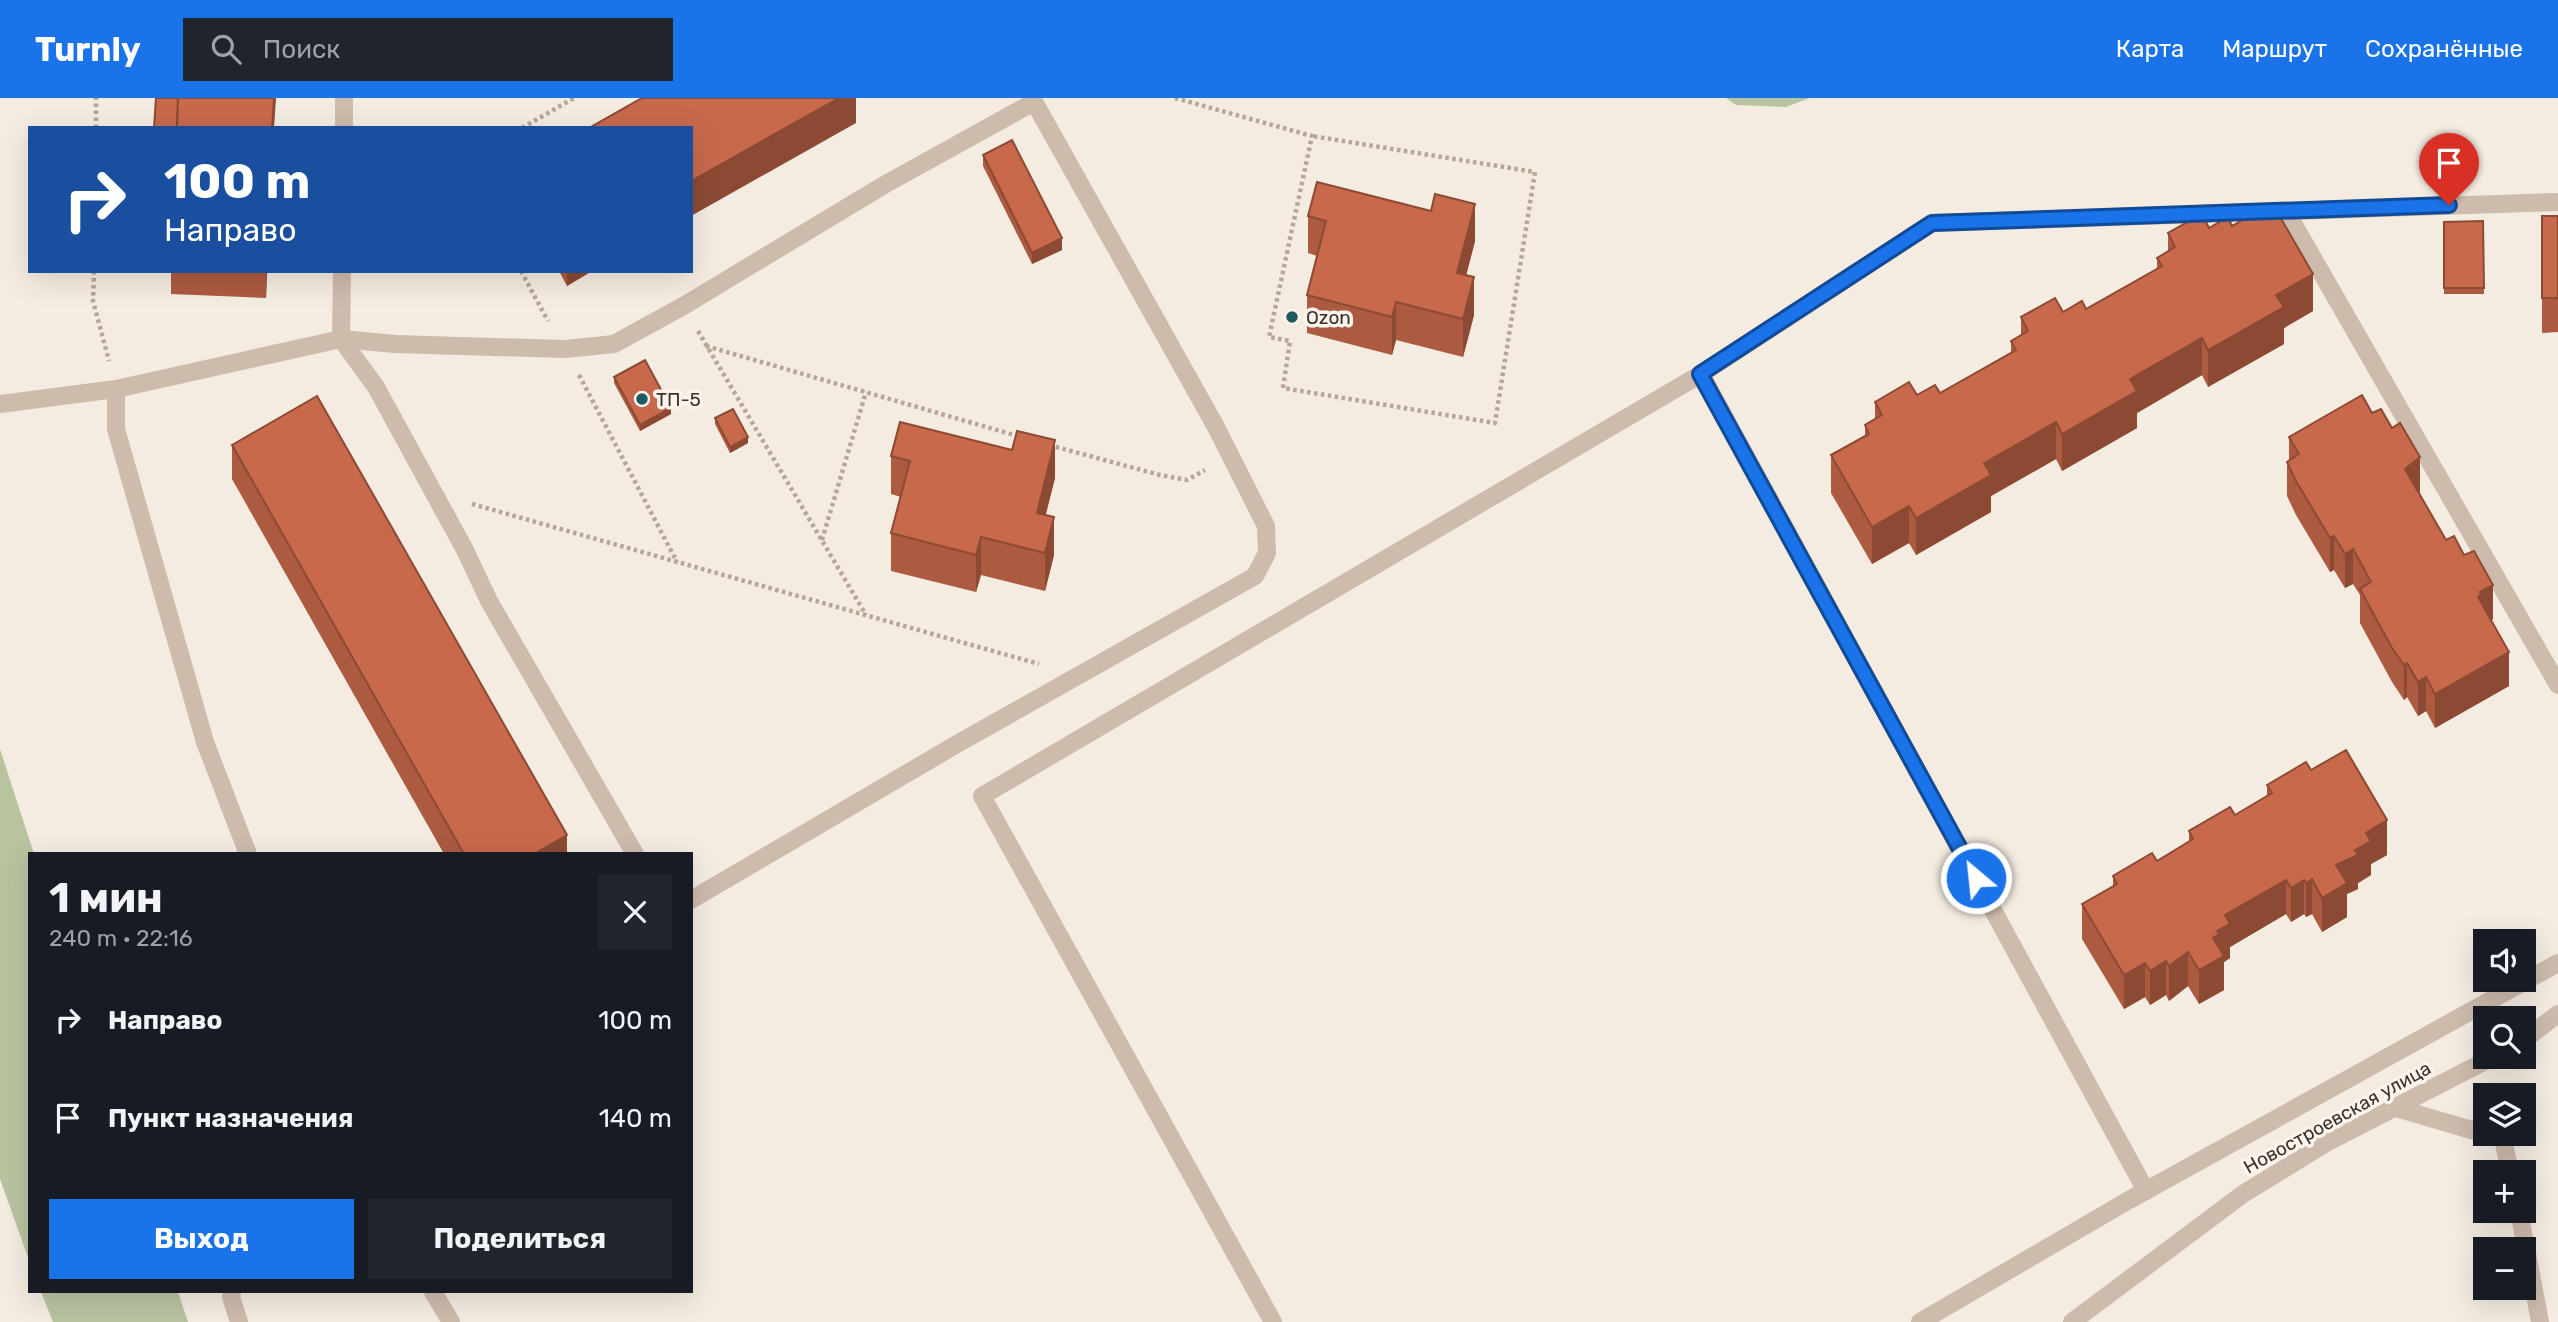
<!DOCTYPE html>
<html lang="ru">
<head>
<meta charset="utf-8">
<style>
  body { margin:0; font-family:Rubik,sans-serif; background:#20242c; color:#f1f3f6; height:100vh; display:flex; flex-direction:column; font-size:26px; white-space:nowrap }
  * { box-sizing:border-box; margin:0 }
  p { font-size:23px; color:#9ea1a6 }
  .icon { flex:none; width:38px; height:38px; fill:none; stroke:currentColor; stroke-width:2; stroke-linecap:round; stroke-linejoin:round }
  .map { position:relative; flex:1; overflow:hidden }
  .panel { position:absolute; left:28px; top:754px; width:665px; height:441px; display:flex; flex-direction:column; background:#171b24; border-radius:0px; box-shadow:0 7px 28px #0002 }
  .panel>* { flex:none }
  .top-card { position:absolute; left:28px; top:28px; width:665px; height:147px; border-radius:0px; box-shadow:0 7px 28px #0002; background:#1a4fa0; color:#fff; overflow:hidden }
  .buttons { position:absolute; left:2473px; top:831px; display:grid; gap:14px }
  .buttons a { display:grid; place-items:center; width:63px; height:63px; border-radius:0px; background:#171b24; box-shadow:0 7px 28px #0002; font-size:35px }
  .pin { position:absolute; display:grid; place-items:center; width:60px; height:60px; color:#fff; margin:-72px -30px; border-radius:50% 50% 50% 0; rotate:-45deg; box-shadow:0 0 7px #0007 }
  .pin .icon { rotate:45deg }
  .me { position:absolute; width:77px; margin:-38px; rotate:332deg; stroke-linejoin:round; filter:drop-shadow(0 0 5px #0008) }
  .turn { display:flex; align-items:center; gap:24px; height:147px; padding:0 21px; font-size:32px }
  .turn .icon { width:91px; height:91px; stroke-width:2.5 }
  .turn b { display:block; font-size:49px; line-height:60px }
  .round { display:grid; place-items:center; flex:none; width:74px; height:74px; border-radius:0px; background:#20242c }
  .overview { display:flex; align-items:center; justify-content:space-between; height:119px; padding:0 21px }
  h1 { font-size:42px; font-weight:700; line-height:52px }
  .button { display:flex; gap:14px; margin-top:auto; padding:14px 21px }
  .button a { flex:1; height:80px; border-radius:0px; background:#1a73e8; color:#fff; font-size:28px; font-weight:700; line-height:80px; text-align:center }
  .button a+a { background:#20242c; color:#f1f3f6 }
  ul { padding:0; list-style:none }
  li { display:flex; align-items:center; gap:21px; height:98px; padding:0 21px }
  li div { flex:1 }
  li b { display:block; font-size:26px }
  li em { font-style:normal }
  header { display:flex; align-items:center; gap:42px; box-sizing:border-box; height:98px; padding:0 35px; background:#1a73e8; color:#fff }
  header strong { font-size:33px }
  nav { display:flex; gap:38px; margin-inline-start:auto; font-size:24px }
  .search { width:490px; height:63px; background:#20242c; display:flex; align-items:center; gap:18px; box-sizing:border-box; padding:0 24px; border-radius:0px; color:#9ea1a6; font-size:26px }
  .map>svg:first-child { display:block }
</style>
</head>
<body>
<header>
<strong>Turnly</strong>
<div class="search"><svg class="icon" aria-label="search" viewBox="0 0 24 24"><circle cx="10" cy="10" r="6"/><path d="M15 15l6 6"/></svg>Поиск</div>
<nav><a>Карта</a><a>Маршрут</a><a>Сохранённые</a></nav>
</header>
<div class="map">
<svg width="2558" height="1224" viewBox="0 0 2558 1224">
  <rect width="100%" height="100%" fill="#f4ebe1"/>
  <g fill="#b8c4a0">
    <polygon points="1726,0 1810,0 1786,9 1736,7"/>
    <polygon points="0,651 34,756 30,756 30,1165 0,1081"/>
    <polygon points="41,1194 178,1194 188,1224 53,1224"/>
  </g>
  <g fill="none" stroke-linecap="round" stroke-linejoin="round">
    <g stroke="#b9a596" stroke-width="4.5" stroke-dasharray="3.5 3.5" stroke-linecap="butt">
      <polyline points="1175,0 1312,38 1269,239 1290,243 1283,290 1495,325 1535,74 1312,38"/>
      <polyline points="96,30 96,0"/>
      <polyline points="522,30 574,0"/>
      <polyline points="94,173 93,203 109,263"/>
      <polyline points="521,173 548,223"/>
      <polyline points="698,233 866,517"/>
      <polyline points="706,248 1021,339"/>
      <polyline points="579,277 677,464"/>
      <polyline points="1049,347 1160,377 1187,382 1205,372"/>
      <polyline points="472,406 1039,566"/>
      <polyline points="822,442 866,294"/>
    </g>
    <g stroke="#cdbbac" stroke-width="18">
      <polyline points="344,30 344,0"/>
      <polyline points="2286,113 2558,587"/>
      <polyline points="116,291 116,331 205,644 248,756"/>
      <polyline points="0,306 116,291 341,241 342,173"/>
      <polyline points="635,756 489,503 465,452 376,289 341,241 395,246 565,251 614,246 685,207 884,87 1034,4"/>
      <polyline points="691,802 957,646 1255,478 1267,455 1266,428 1216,329 1032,0"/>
      <polyline points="2524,942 2558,916"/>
      <polyline points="2393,1009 2485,1036"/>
      <polyline points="2485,1036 2503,1041 2510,1074"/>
      <polyline points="2146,1093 1701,276 1932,125 2558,104"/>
      <polyline points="2519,1113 2540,1224"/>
      <polyline points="232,1194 231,1199 239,1224"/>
      <polyline points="433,1194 451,1224"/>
      <polyline points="1273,1224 982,698 1701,276"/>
      <polyline points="1920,1224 2129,1102 2558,865"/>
      <polyline points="2072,1224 2243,1096 2326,1045 2493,959"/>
    </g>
  </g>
  <g fill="#ac5a40">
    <polygon points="983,57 1062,152 1032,166 983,68"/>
    <polygon points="1308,118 1475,143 1466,177 1474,217 1463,259 1396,242 1392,257 1307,235 1307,197 1317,158 1308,155"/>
    <polygon points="2542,118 2558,118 2558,234 2542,235"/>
    <polygon points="2483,123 2484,196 2444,196 2444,124"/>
    <polygon points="2232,128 2313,213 2284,230 2284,246 2208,289 2202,277 2137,315 2137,330 2062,373 2056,361 1991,398 1991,414 1916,457 1909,445 1872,466 1831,395 1831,357 1865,338 1865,327 1875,322 1875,304 1940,295 2011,255 2011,243 2021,237 2021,219 2086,211 2157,171 2157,160 2168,153 2168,135"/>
    <polygon points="171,173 267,173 266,200 171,196"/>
    <polygon points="559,173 592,173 567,188"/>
    <polygon points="614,279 671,316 640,333 614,285"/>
    <polygon points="715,320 748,345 730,355 715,326"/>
    <polygon points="2289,339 2420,394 2418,395 2493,521 2491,522 2509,588 2435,630 2426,613 2418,618 2407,599 2404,602 2392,584 2360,525 2360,497 2353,486 2345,490 2334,472 2330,474 2296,417 2287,398 2287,364 2289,362"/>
    <polygon points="232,347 567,756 444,756 232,381"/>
    <polygon points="1012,352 1055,380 1045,417 1054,457 1045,493 981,477 976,494 891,473 891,435 901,399 891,396 891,358"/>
    <polygon points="2311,672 2387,757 2371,766 2371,777 2358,785 2358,791 2347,796 2347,819 2322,834 2312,816 2306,819 2304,816 2291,824 2286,816 2230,849 2230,860 2224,864 2224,892 2199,906 2188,888 2169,903 2166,897 2150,907 2145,899 2124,911 2082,841 2082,806 2113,789 2113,778 2157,763 2189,744 2189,733 2235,717 2267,698 2267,687"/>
  </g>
  <g fill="#8c4a34">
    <polygon points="274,0 276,0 274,30 272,30"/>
    <polygon points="839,0 856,0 856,25 691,118 691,83"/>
    <polygon points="1475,106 1475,143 1457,213 1457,175"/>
    <polygon points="1062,140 1062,152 1032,166 1032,155"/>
    <polygon points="266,173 267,173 266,200"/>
    <polygon points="567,173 592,173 567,188"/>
    <polygon points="2313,176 2313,213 2284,230 2284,246 2208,289 2208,252 2276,197"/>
    <polygon points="1474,179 1474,217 1463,259 1463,221"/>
    <polygon points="1396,204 1396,242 1392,257 1392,219"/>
    <polygon points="2202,240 2202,277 2137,315 2137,330 2062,373 2062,336 2130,281"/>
    <polygon points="671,310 671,316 640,333 640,327"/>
    <polygon points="2056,324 2056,361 1991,398 1991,414 1916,457 1916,420 1984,365"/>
    <polygon points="748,339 748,345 730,355 730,349"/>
    <polygon points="1055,342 1055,380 1037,452 1037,415"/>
    <polygon points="2420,359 2420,394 2405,405 2405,371"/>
    <polygon points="1909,408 1909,445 1872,466 1872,429"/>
    <polygon points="1054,419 1054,457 1045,493 1045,455"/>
    <polygon points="2334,438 2334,472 2330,474 2330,440"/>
    <polygon points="981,439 981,477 976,494 976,457"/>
    <polygon points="2353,451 2353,486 2345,490 2345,456"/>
    <polygon points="2493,487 2493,521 2481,528 2478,499 2480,494"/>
    <polygon points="2509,554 2509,588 2435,630 2435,596"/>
    <polygon points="2407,565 2407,599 2404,602 2404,567"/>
    <polygon points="2426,579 2426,613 2418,618 2418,584"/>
    <polygon points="2387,722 2387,757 2371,766 2371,777 2358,785 2358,791 2347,796 2347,819 2322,834 2322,800 2336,767 2355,752 2366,735"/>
    <polygon points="567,737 567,756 534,756"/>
    <polygon points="2312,781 2312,816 2306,819 2306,785"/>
    <polygon points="2286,782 2286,816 2230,849 2230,860 2224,864 2224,892 2199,906 2199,872 2213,840 2225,817"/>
    <polygon points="2304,782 2304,816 2291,824 2291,790"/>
    <polygon points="2188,854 2188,888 2169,903 2169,868"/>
    <polygon points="2166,863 2166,897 2150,907 2150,873"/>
    <polygon points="2145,865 2145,899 2124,911 2124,877"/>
  </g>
  <g fill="#c8694b" stroke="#8c4a34" stroke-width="2">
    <polygon points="156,0 178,0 177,30 154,30"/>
    <polygon points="178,0 274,0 272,30 177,30"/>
    <polygon points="642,0 839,0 691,83 691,30 589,30"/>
    <polygon points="1012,42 1062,140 1032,155 983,57"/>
    <polygon points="1317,84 1431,113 1435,96 1475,106 1457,175 1474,179 1463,221 1396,204 1392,219 1307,197 1326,123 1308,118"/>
    <polygon points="2272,105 2313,176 2276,197 2284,209 2208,252 2202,240 2130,281 2137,293 2062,336 2056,324 1984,365 1991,377 1916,420 1909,408 1872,429 1831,357 1869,336 1865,327 1882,317 1875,304 1909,284 1917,297 1935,287 1940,295 2016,252 2011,243 2028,233 2021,219 2055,200 2063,214 2082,203 2086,211 2162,168 2157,160 2175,149 2168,135 2202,116 2209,130 2228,119 2232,128"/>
    <rect x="2542" y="118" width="16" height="82"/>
    <polygon points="2483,123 2484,190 2444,190 2444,124"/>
    <polygon points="645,262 671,310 640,327 614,279"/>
    <polygon points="2362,297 2372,315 2381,311 2392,330 2400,325 2420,359 2405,371 2446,442 2454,438 2464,457 2474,453 2493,487 2480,494 2481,496 2478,499 2509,554 2435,596 2426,579 2418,584 2407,565 2404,567 2392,550 2360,491 2371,484 2353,451 2345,456 2334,438 2330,440 2296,383 2287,364 2299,356 2289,339"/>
    <polygon points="317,298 567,737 534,756 464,756 232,347"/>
    <polygon points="733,311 748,339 730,349 715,320"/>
    <polygon points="900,324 1012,352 1017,333 1055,342 1037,415 1054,419 1045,455 981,439 976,457 891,435 910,363 891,358"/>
    <polygon points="2346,652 2387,722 2366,735 2371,743 2355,752 2358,757 2336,767 2347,785 2322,800 2312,781 2306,785 2304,782 2291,790 2286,782 2225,817 2230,826 2217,833 2219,836 2213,840 2224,858 2199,872 2188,854 2169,868 2166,863 2150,873 2145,865 2124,877 2082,806 2117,786 2113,778 2152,755 2157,763 2193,741 2189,733 2230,709 2235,717 2272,695 2267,687 2306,664 2311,672"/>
  </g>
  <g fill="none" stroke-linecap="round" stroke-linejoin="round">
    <g stroke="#114b97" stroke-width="18">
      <polyline id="route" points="1976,780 1700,276 1932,125 2449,107"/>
    </g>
    <use href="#route" stroke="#1a73e8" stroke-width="12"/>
  </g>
  <g fill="#1f5a5e" stroke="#fbf5ee" stroke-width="2.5">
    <circle cx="1292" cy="219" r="7"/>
    <circle cx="642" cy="301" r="7"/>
  </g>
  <g text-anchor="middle" stroke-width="7" stroke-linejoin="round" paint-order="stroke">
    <g font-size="19" fill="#3b302b" stroke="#fbf5ee" text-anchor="start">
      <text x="1306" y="226">Ozon</text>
      <text x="656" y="308">ТП-5</text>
    </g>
    <g font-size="19" fill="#3b302b" stroke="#fbf5ee">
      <text transform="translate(2337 1019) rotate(-29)" y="7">Новостроевская улица</text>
    </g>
  </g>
</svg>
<div class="buttons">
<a><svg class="icon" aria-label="sound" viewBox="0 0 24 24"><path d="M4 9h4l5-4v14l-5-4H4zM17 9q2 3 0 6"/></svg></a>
<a><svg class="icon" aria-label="search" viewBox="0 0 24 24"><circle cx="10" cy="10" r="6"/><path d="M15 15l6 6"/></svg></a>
<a><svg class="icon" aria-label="layers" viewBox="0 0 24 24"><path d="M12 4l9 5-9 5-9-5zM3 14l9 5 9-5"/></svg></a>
<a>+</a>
<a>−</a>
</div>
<div class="pin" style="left:2449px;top:107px;background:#d93025"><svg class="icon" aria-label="arrive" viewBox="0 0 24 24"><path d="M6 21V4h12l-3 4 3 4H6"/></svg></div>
<svg class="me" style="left:1976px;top:780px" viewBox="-20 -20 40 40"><circle r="17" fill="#1a73e8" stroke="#fff" stroke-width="3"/><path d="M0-11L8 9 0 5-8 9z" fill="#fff"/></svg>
<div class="top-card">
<div class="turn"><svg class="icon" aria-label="right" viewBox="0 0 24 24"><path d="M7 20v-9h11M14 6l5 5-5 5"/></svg><div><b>100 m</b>Направо</div></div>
</div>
<section class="panel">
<div class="overview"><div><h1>1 мин</h1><p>240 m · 22:16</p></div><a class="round"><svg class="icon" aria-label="close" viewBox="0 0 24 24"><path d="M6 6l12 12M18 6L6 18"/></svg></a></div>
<ul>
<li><svg class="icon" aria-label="right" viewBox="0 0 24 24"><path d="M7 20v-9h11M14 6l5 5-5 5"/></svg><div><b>Направо</b></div><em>100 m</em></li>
<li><svg class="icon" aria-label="arrive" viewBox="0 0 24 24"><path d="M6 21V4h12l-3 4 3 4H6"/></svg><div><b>Пункт назначения</b></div><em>140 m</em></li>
</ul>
<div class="button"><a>Выход</a><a>Поделиться</a></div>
</section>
</div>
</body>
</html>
